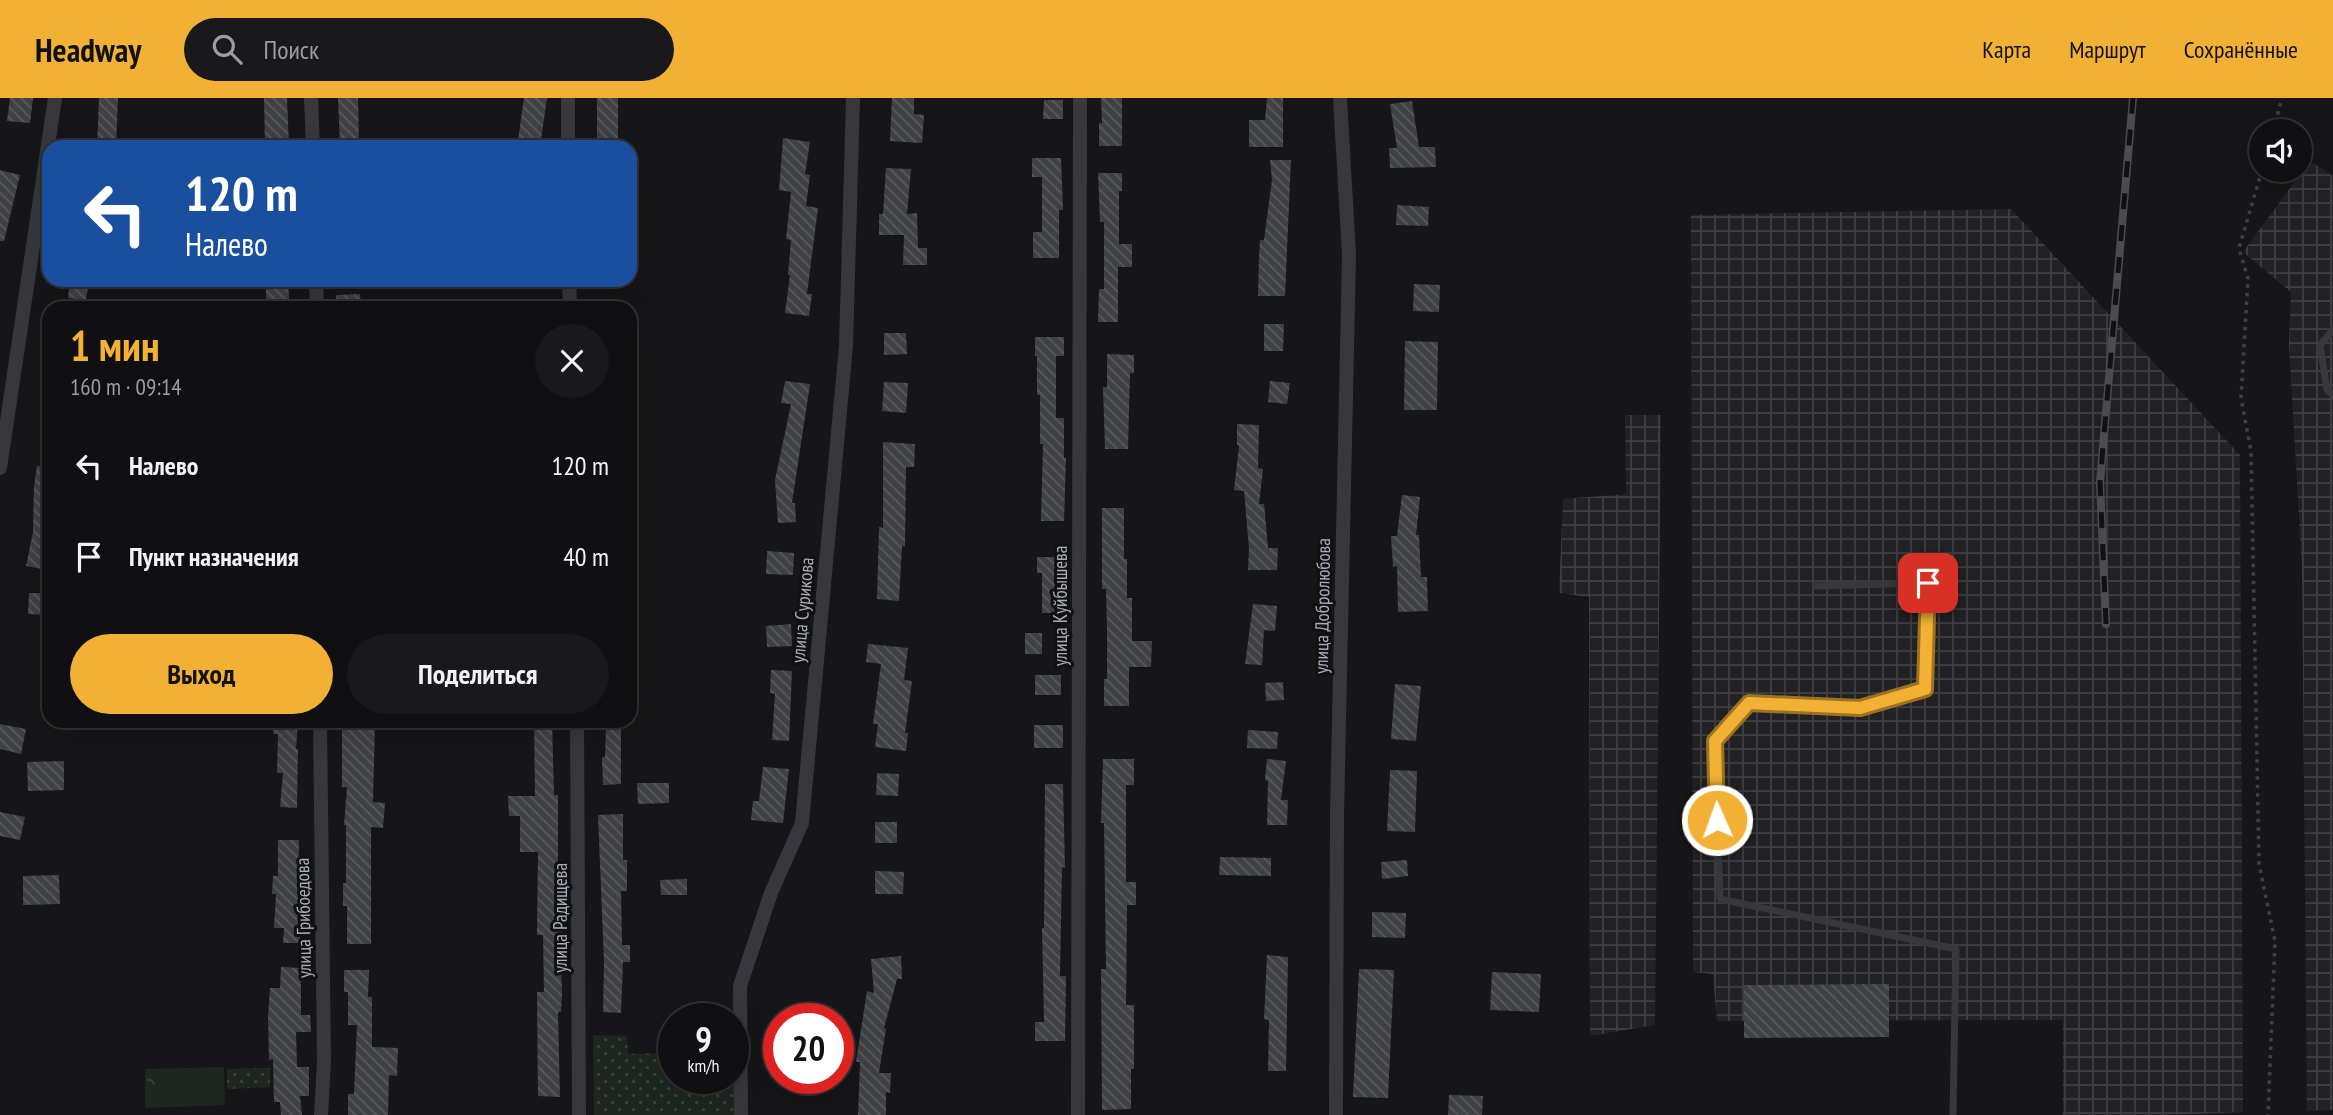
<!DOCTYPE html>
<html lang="ru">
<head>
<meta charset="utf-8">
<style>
  body { margin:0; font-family:"PT Sans Narrow",sans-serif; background:#19191b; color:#f1f3f6; height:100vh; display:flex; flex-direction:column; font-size:26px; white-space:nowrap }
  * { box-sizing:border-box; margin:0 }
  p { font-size:23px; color:#9c9d9f }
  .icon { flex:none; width:38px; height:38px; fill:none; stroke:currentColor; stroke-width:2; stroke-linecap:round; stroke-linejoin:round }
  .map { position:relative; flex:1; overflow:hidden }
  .panel { position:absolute; left:42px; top:203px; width:595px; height:427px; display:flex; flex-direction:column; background:#101012; border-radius:21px; box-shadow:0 7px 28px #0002,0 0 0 2px #303032 }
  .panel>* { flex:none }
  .banner { position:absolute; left:42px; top:42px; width:595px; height:147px; border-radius:21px; box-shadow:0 7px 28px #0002,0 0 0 2px #303032; background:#1a4fa0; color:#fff; overflow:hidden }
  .tools { position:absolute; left:2249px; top:21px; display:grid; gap:14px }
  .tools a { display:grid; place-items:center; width:63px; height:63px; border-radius:50%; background:#101012; box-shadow:0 7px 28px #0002,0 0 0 2px #303032; font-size:35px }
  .speed { position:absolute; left:658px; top:905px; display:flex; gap:14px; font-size:35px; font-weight:700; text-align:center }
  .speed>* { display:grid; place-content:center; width:91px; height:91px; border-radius:50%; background:#101012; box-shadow:0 7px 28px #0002,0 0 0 2px #303032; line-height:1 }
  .speed small { font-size:18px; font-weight:400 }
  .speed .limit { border:10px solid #d22; background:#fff; color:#111 }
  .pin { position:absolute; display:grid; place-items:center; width:60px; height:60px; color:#fff; margin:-30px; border-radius:14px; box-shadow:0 4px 10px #0006 }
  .me { position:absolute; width:77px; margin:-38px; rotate:358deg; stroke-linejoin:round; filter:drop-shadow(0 0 5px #0008) }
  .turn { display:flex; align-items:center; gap:24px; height:147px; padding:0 28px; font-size:32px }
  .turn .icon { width:91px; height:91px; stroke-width:2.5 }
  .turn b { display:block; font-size:49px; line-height:60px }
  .round { display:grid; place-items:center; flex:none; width:74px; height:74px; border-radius:37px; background:#19191b }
  .headline { display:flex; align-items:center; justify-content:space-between; height:119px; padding:0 28px }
  h1 { font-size:42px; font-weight:700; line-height:52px; color:#f2b134 }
  .cta { display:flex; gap:14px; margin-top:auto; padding:14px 28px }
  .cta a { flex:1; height:80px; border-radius:42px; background:#f2b134; color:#111; font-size:28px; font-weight:700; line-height:80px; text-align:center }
  .cta a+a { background:#19191b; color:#f1f3f6 }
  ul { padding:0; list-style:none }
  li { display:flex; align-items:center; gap:21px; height:91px; padding:0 28px }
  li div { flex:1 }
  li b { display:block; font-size:26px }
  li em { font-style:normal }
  header { display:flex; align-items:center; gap:42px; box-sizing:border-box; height:98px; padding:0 35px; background:#f2b134; color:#111 }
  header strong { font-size:33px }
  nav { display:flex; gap:38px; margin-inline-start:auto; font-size:24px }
  .search { width:490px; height:63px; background:#19191b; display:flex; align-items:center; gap:18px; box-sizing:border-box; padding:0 24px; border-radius:38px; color:#9c9d9f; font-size:26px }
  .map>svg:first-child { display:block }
</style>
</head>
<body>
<header>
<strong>Headway</strong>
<div class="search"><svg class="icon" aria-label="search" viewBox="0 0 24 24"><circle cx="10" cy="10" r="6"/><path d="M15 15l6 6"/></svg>Поиск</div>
<nav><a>Карта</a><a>Маршрут</a><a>Сохранённые</a></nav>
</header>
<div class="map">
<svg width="2333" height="1017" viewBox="0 0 2333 1017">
  <defs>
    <pattern id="industrial-grid" width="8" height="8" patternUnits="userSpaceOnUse" patternTransform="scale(1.75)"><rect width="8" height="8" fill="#222225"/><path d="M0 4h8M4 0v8" fill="none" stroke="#3f3f43"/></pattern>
    <pattern id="forest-crowns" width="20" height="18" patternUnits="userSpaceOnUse" patternTransform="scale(1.75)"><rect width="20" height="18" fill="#1e261f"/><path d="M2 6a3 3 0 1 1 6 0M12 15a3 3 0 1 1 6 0" fill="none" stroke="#3c433d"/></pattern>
    <pattern id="park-dots" width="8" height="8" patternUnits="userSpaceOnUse" patternTransform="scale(1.75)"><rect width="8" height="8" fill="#1e261f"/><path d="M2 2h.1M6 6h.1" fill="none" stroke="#3c433d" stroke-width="1.8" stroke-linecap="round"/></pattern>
    <pattern id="building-back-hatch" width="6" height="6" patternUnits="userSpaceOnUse" patternTransform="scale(1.75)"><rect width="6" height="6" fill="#404145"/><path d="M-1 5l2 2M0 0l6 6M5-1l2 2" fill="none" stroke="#595a5e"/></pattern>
  </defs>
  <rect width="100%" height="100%" fill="#161618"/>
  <g fill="url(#industrial-grid)">
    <polygon points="2310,63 2333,78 2333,1012 2307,1013 2302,471 2289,246 2291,194 2243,154"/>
    <polygon points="2011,111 2240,357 2243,1014 2169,1017 2063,1017 2063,922 1717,923 1713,876 1693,874 1691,117"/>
    <polygon points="1625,317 1661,317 1655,927 1590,938 1589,499 1559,495 1563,401 1626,396"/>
  </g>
  <polygon fill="#1e261f" points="224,969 225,1007 145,1010 145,971"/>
  <polygon fill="url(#forest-crowns)" points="158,972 158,1007 147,1008 147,973"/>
  <g fill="url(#park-dots)">
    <polygon points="593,937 627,938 628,956 674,955 674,980 733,980 733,954 737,954 738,1017 594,1017"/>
    <polygon points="270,970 270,989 227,991 227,971"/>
  </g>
  <g fill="url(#building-back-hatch)">
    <polygon points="10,0 33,0 30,25 7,23"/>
    <polygon points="99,0 118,0 116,49 97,49"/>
    <polygon points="264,0 287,0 289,48 265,48"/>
    <polygon points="338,0 358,0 359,49 340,49"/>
    <polygon points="524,0 547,0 540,49 517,49"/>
    <rect x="597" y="0" width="21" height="49"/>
    <polygon points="892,0 914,0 914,16 924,17 922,45 890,43"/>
    <polygon points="1101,0 1122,0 1122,48 1099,48 1099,25 1102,25"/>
    <polygon points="1267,0 1283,0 1283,49 1249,49 1249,22 1265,22"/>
    <polygon points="1044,2 1063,2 1063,21 1043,21"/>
    <polygon points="1412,3 1419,49 1435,49 1436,69 1390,70 1389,50 1397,50 1390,6"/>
    <polygon points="783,40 810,44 805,76 810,77 806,108 818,110 807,196 812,196 809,218 785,215 790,177 788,177 791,142 786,141 791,94 779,92"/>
    <polygon points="1032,60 1061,60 1063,112 1059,112 1059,160 1033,160 1033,134 1042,134 1042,79 1032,79"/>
    <polygon points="1270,62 1291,62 1285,198 1258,198 1259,159 1260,142 1264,142 1272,82"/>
    <polygon points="886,70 911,71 907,116 917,115 918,150 927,150 927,167 903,167 904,137 879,137 879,116 883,116"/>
    <polygon points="0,72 20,77 4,143 0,143"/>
    <polygon points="1098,75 1122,75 1122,93 1119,93 1119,146 1132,146 1132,169 1118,169 1118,224 1098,224 1099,191 1104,191 1104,124 1100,124"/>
    <polygon points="1397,107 1429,109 1428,128 1396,127"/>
    <polygon points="70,182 89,182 86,202 68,200"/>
    <polygon points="266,182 288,182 289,202 266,203"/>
    <polygon points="1414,186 1440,187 1439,214 1413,213"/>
    <polygon points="360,196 361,210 337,210 336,197"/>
    <polygon points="1264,226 1284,226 1283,253 1264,253"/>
    <polygon points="884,235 906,235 907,256 884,257"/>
    <polygon points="1035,239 1064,239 1064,258 1056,258 1056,320 1064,320 1064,360 1066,360 1064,423 1041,423 1043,346 1040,346 1040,297 1037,297 1037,258 1035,258"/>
    <polygon points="1405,243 1438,244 1437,312 1404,312"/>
    <polygon points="1107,256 1134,257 1134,275 1130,275 1128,351 1105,351 1103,289 1107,289"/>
    <polygon points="785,283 810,286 792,405 795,405 796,424 778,425 775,382 791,306 781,305"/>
    <polygon points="1270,283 1290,285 1287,306 1268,304"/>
    <polygon points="884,284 908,285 906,315 882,313"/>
    <polygon points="1237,326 1259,327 1258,370 1263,371 1259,406 1264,406 1268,450 1278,450 1277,472 1248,472 1249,450 1244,393 1234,392 1239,348 1237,347"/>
    <polygon points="883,344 915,346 914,369 906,369 905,448 902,448 899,503 877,501 879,429 883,430"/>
    <polygon points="37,368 49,370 49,460 47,472 26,468 33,434 34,388"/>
    <polygon points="1402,397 1420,399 1416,437 1419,437 1421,479 1427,479 1428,513 1398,514 1397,468 1393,469 1391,438 1397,438"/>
    <polygon points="1102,410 1124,410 1124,461 1127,461 1127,500 1132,500 1132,543 1152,543 1151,569 1129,569 1129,608 1104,608 1104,581 1107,581 1107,528 1106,491 1102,491"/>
    <polygon points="767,453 794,455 793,477 766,476"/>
    <polygon points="1037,459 1060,459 1060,492 1065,492 1065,515 1042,515 1042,475 1037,475"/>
    <polygon points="29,495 49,495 49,517 28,516"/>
    <polygon points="1253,506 1277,508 1275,533 1264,532 1262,567 1245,566"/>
    <polygon points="791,526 792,548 767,549 766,528"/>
    <rect x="1025" y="535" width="17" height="21"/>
    <polygon points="868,546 908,550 904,582 912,583 905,635 908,635 906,653 875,649 878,626 873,626 881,566 866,564"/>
    <polygon points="771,572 792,573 789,643 772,642 775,596 770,595"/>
    <rect x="1035" y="577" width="26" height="20"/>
    <polygon points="1283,584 1284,602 1266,603 1265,585"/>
    <polygon points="1395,586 1421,588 1416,643 1391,641"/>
    <polygon points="274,623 298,623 296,651 298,651 297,710 280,709 283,675 277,675 278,636 273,636"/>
    <polygon points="534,623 552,623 554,697 558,697 558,767 563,837 560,837 562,895 561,914 558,914 560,999 538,998 537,894 544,894 543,837 537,837 538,754 520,754 520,718 509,718 508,698 535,698"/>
    <polygon points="342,624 375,624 373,704 385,705 383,730 371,729 371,846 347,846 347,808 343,808 343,785 346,785 346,727 344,727 347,689 342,689"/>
    <polygon points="0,626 26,631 21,656 0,651"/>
    <rect x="1034" y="627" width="29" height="23"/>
    <polygon points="606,631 621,631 621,686 603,687 602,659 605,659"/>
    <polygon points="1248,632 1278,634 1277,651 1247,650"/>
    <polygon points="1103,661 1134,661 1134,687 1126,687 1126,784 1136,784 1136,807 1127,807 1126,907 1134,907 1134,971 1131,971 1131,1011 1102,1012 1101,871 1106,871 1104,725 1101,725"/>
    <polygon points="1267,661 1286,663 1281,702 1288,702 1287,727 1267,727 1268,683 1265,682"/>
    <polygon points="64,663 64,692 28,693 27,664"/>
    <polygon points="763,669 789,671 783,725 751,722 753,703 759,703"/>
    <polygon points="1390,672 1417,673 1415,734 1387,733"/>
    <polygon points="877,675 899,676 898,698 876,697"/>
    <polygon points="637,685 669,685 669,705 638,706"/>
    <polygon points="1045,686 1063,686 1065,770 1062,769 1060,878 1066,878 1065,943 1035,943 1035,924 1044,924 1042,830 1044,830"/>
    <polygon points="0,714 25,719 20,742 0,738"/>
    <polygon points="623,716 623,762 627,762 627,793 621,793 622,847 630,847 630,864 623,864 621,915 603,914 604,865 598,717"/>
    <rect x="875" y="724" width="22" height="21"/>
    <polygon points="278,742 299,742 298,809 303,809 300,845 283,845 284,830 274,830 276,796 272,796 273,778 278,778"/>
    <polygon points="1220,759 1271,760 1271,778 1219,777"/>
    <polygon points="1407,762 1408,778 1382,781 1381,764"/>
    <polygon points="875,773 904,774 903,796 875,796"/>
    <polygon points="59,777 60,806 23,807 23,778"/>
    <polygon points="687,781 687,797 661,797 660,782"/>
    <polygon points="1372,814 1406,815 1405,840 1372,839"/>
    <polygon points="1267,857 1288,859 1286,973 1268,973 1269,922 1264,921"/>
    <polygon points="901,858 902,881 897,881 884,930 886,931 879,975 891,975 890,995 886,994 886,1017 858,1017 860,964 856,964 867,893 874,895 871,861"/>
    <polygon points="281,869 301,870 301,917 310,917 311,934 296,934 297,969 309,969 309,998 300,998 302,1017 281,1017 280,1004 274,1004 273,961 269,962 268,918 270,890 280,890"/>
    <polygon points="1359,871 1394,872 1388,1000 1353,999"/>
    <polygon points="344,872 369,872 368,899 372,899 372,949 398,950 397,978 389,977 388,1017 348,1017 348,996 354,996 357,927 348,927 348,894 344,894"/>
    <polygon points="1492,874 1541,876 1539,914 1490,912"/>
    <polygon points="1889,886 1889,939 1744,940 1744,887"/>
    <polygon points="1449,997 1483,998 1482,1017 1448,1017"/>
  </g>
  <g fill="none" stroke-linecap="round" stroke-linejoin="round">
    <g stroke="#3d3f44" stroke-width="3.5" stroke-dasharray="3.5 5" stroke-linecap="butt">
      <polyline points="2273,33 2282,0"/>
      <polyline points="2262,72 2239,150 2248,181 2241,300 2251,353 2259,766 2275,843 2268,1017"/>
    </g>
    <g stroke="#37383d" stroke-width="7">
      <polyline points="2333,232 2320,247 2327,292 2333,297"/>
      <polyline points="1815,488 1928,485 1925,591 1860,610 1749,605 1715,643 1720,801 1956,851 1953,1017"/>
    </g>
    <g stroke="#37383d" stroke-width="14">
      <polyline points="311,0 313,49"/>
      <polyline points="568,0 568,49"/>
      <polyline points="316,182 317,210"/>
      <polyline points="569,182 570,210"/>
      <polyline points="0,370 55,0"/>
      <polyline points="320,623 324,964 321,1017"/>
      <polyline points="577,623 579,1017"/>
      <polyline points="741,1017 740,888 771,795 802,725 846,248 853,0"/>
      <polyline points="1078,1017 1080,0"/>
      <polyline points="1336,1017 1337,716 1349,157 1340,0"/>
    </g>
    <g stroke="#4a4c52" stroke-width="8">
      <polyline id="rail" points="2106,526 2100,384 2133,0"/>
    </g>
    <use href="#rail" stroke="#111113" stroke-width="5" stroke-dasharray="16" stroke-linecap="butt"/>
  </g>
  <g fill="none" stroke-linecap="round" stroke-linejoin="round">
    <g stroke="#9d7322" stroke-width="18">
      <polyline id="route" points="1717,722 1715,643 1749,605 1860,610 1925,591 1928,485"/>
    </g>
    <use href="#route" stroke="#f2b134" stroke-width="12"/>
  </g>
  <g text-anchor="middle" stroke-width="6" stroke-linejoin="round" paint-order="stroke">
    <g font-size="19" fill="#a8adb8" stroke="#111113">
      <text transform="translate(1060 508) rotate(-90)" y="7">улица Куйбышева</text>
      <text transform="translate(1322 508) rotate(-89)" y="7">улица Добролюбова</text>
      <text transform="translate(802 512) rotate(-85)" y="7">улица Сурикова</text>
      <text transform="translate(303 820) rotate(-91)" y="7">улица Грибоедова</text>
      <text transform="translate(560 820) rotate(-90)" y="7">улица Радищева</text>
    </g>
  </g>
</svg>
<div class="tools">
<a><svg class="icon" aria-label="sound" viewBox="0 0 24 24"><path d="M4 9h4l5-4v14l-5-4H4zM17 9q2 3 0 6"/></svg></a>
</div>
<div class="speed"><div>9<small>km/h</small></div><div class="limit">20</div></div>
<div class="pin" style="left:1928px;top:485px;background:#d93025"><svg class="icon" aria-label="arrive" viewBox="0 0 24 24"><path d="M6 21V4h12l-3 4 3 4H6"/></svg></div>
<svg class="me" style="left:1717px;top:722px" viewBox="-20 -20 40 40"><circle r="17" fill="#f2b134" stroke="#fff" stroke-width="3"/><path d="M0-11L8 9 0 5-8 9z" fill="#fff"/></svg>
<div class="banner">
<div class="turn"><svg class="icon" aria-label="left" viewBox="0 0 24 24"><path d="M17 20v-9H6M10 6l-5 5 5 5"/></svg><div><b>120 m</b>Налево</div></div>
</div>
<section class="panel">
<div class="headline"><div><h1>1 мин</h1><p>160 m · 09:14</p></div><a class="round"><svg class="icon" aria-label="close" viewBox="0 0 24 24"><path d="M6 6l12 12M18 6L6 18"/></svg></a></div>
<ul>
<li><svg class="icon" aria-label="left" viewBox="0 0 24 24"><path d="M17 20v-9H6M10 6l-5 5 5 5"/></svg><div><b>Налево</b></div><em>120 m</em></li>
<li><svg class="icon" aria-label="arrive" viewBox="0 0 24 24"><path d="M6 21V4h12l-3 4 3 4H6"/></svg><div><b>Пункт назначения</b></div><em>40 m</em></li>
</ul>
<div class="cta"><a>Выход</a><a>Поделиться</a></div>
</section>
</div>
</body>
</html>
